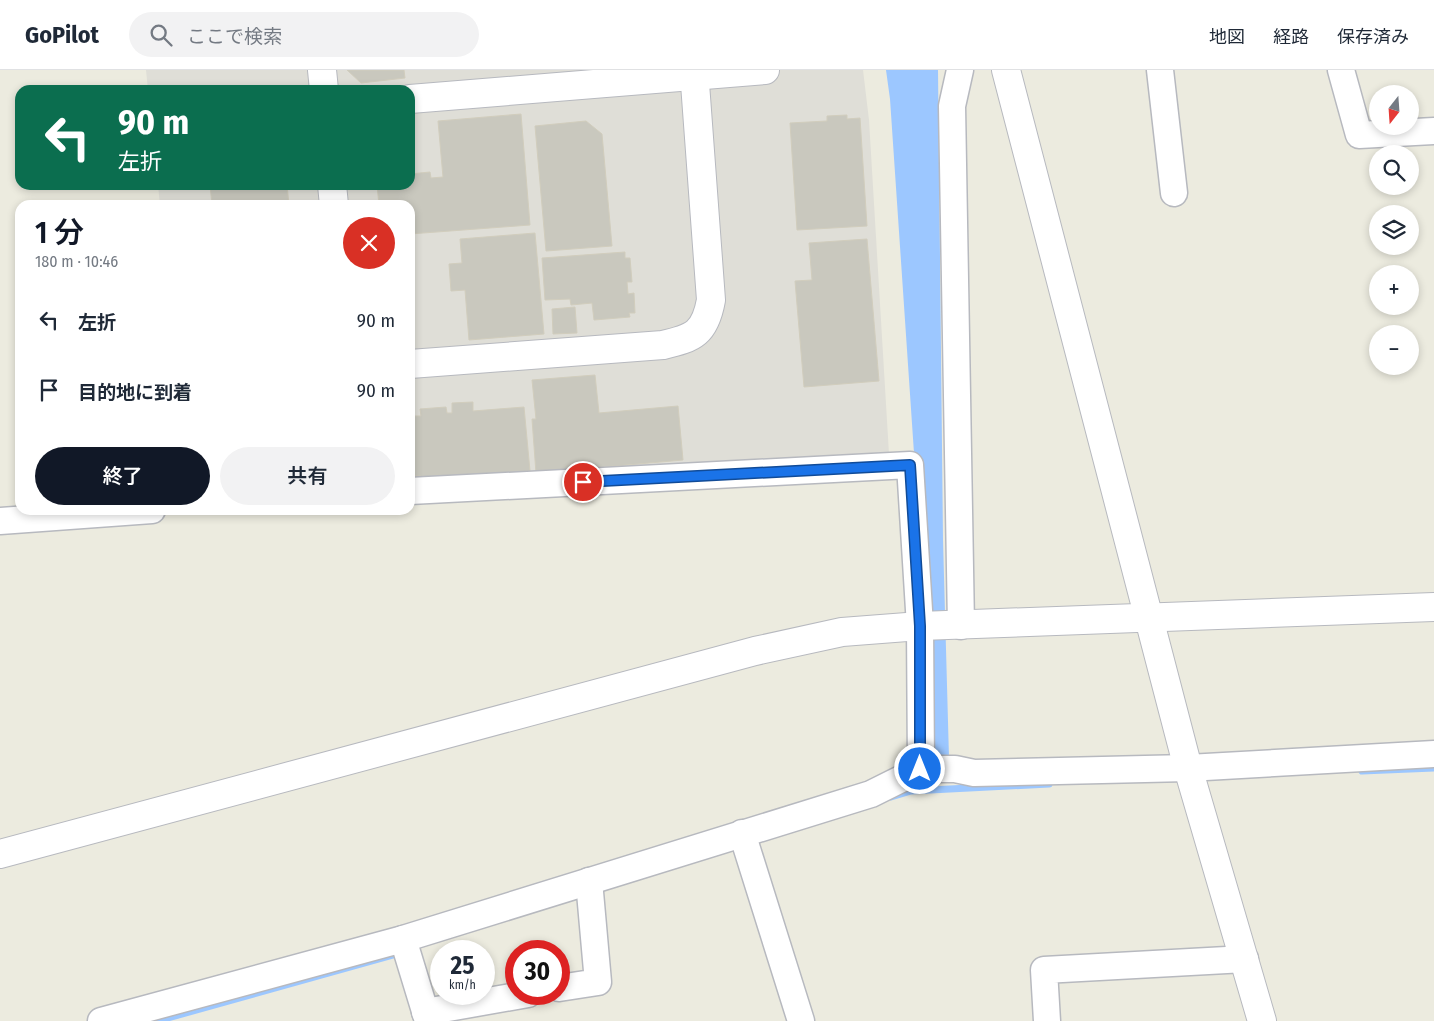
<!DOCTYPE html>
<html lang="ja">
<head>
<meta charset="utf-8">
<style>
  body { margin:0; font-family:"Fira Sans Condensed","Noto Sans JP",sans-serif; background:#f2f2f3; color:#1f2937; height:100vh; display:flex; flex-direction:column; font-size:19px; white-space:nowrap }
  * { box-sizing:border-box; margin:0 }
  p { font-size:16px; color:#747a83 }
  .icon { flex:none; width:28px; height:28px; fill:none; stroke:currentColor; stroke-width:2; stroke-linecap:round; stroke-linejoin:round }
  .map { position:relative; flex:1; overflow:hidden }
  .sheet { position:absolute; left:15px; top:130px; width:400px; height:315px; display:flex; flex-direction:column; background:#fff; border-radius:15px; box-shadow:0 2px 8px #0003 }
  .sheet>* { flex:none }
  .guide { position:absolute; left:15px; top:15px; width:400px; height:105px; border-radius:15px; box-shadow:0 2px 8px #0003; background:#0b6e4f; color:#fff; overflow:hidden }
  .needle { width:32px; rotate:197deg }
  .fabs { position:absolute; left:1369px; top:15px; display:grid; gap:10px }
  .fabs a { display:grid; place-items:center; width:50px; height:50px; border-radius:50%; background:#fff; box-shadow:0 2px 8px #0003; font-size:25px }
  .speed { position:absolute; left:430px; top:870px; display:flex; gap:10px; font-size:25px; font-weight:700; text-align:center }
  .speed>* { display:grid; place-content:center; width:65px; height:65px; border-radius:50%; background:#fff; box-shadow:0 2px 8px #0003; line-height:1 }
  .speed small { font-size:12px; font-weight:400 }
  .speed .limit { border:8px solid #d22; background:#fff; color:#111 }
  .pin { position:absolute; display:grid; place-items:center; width:42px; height:42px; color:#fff; margin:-21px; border:2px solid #fff; border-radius:50%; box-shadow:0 1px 5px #0007 }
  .me { position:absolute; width:55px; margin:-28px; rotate:0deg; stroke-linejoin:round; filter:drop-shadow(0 0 4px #0008) }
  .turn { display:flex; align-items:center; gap:18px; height:105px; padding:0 20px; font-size:22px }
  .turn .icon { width:65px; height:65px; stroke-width:2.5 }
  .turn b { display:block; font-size:35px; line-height:42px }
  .round { display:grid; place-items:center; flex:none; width:52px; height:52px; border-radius:26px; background:#f2f2f3 }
  .overview { display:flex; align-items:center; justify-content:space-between; height:85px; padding:0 20px }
  h1 { font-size:30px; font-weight:600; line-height:38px; color:#111827 }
  .primary-button { display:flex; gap:10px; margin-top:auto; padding:10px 20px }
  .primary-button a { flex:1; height:58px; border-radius:30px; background:#111827; color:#fff; font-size:20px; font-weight:600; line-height:58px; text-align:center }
  .primary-button a+a { background:#f2f2f3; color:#1f2937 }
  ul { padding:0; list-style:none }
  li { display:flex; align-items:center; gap:15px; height:70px; padding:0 20px }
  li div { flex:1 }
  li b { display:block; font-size:19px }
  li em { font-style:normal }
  header { display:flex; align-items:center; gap:30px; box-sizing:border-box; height:70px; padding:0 25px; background:#fff; border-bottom:1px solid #e0e1e3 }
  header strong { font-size:24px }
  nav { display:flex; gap:28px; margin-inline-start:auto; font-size:18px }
  .search { width:350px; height:45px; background:#f2f2f3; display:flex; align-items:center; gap:12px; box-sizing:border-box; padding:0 18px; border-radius:28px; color:#747a83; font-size:19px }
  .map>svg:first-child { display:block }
</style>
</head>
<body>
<header>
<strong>GoPilot</strong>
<div class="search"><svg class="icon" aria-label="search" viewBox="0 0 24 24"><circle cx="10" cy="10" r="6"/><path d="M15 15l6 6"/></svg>ここで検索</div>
<nav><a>地図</a><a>経路</a><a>保存済み</a></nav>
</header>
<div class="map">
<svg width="1434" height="951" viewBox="0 0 1434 951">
  <rect width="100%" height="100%" fill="#ecebdf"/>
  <polygon fill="#dfded7" points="146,0 863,0 869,50 889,384 410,420 410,135 160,135 158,115 410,115 410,20 148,20"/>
  <polygon fill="#9cc7ff" points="886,0 938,0 943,470 949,688 925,691 914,383 890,29"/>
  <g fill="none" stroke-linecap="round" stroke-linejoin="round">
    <g stroke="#9cc7ff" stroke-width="7">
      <polyline points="1362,701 1434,698"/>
      <polyline points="891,727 911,721 1049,714"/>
      <polyline points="157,951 397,884"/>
    </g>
  </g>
  <g fill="#c9c8be" stroke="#d1cdbd">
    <polygon points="347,0 404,0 405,8 361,13"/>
    <polygon points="521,44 530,155 410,164 410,135 379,135 377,115 410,115 410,104 430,102 431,108 443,107 438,51"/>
    <polygon points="847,45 847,49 860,48 867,156 797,160 790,53 827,51 827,46"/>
    <polygon points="586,51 602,64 612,176 546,181 535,56"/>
    <polygon points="210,115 287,115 289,135 212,135"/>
    <polygon points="535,163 544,264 469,270 465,220 451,221 449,194 462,193 460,169"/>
    <polygon points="867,169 879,311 804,317 795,211 812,210 809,173"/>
    <polygon points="625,182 625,188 630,188 632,212 627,212 628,224 634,223 635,243 629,243 630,247 594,250 592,233 571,235 570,229 545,230 542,188"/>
    <polygon points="575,237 577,263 553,264 552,239"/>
    <polygon points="595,305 599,343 678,336 683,390 536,403 532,349 536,349 532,310"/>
    <polygon points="473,332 473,341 524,337 530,401 422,410 421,406 411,406 410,346 421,346 420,339 446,337 447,343 452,343 452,333"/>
  </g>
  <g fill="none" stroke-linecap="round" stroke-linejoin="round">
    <g stroke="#b7b9bf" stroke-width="29">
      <g id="minor">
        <polyline points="960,0 952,36 961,556"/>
        <polyline points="1160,0 1174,123"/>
        <polyline points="1341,0 1359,65 1434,61"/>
        <polyline points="410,421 910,395 920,556 921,699"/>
        <polyline points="0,451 152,440"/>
        <polyline points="742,763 801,951"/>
        <polyline points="403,869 428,951"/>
        <polyline points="559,918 598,912 589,811"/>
        <polyline points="425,942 528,924"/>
        <polyline points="101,951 403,869 871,724 921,699 955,699 974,703 1188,698 1434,684"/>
        <polyline points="1047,951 1044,900 1245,889"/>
      </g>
    </g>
    <g stroke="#b7b9bf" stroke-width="30">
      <g id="tertiary">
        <polyline points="322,0 324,20"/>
        <polyline points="1006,0 1188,698 1262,951"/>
        <polyline points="410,29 765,0"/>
        <polyline points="332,115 334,135"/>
        <path d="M 410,294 L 663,275 C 694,268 705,263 711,230 L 694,0"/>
        <polyline points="0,784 755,581 842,562 920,556 1434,537"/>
      </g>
    </g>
    <use href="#minor" stroke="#fff" stroke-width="26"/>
    <use href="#tertiary" stroke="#fff" stroke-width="28"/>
  </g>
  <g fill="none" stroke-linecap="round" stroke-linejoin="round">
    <g stroke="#114b97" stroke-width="12">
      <polyline id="route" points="583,412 910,395 920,556 920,699"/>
    </g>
    <use href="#route" stroke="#1a73e8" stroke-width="9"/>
  </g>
</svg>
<div class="fabs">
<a><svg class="needle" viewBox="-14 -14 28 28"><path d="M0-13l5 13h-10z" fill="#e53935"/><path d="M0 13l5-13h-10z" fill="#747a83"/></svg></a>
<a><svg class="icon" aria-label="search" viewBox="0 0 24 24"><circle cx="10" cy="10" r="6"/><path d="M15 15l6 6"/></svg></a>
<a><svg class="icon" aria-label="layers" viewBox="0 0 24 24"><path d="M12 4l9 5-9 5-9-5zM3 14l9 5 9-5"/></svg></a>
<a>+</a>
<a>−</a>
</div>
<div class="speed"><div>25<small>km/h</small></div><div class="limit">30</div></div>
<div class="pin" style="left:583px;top:412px;background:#d93025"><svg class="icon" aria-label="arrive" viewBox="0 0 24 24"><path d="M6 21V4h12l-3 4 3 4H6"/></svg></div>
<svg class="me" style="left:920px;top:699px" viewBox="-20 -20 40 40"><circle r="17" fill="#1a73e8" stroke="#fff" stroke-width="3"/><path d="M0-11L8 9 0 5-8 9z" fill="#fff"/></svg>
<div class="guide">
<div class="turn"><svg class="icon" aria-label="left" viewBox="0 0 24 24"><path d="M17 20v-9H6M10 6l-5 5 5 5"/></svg><div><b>90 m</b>左折</div></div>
</div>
<section class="sheet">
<div class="overview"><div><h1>1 分</h1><p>180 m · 10:46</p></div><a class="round" style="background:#d93025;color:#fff"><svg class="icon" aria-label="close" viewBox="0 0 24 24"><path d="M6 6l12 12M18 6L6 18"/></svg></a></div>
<ul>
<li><svg class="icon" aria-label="left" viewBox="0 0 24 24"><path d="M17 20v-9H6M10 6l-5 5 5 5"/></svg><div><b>左折</b></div><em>90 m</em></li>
<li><svg class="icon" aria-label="arrive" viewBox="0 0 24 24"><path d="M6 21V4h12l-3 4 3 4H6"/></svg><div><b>目的地に到着</b></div><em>90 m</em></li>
</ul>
<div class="primary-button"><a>終了</a><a>共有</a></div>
</section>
</div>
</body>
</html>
